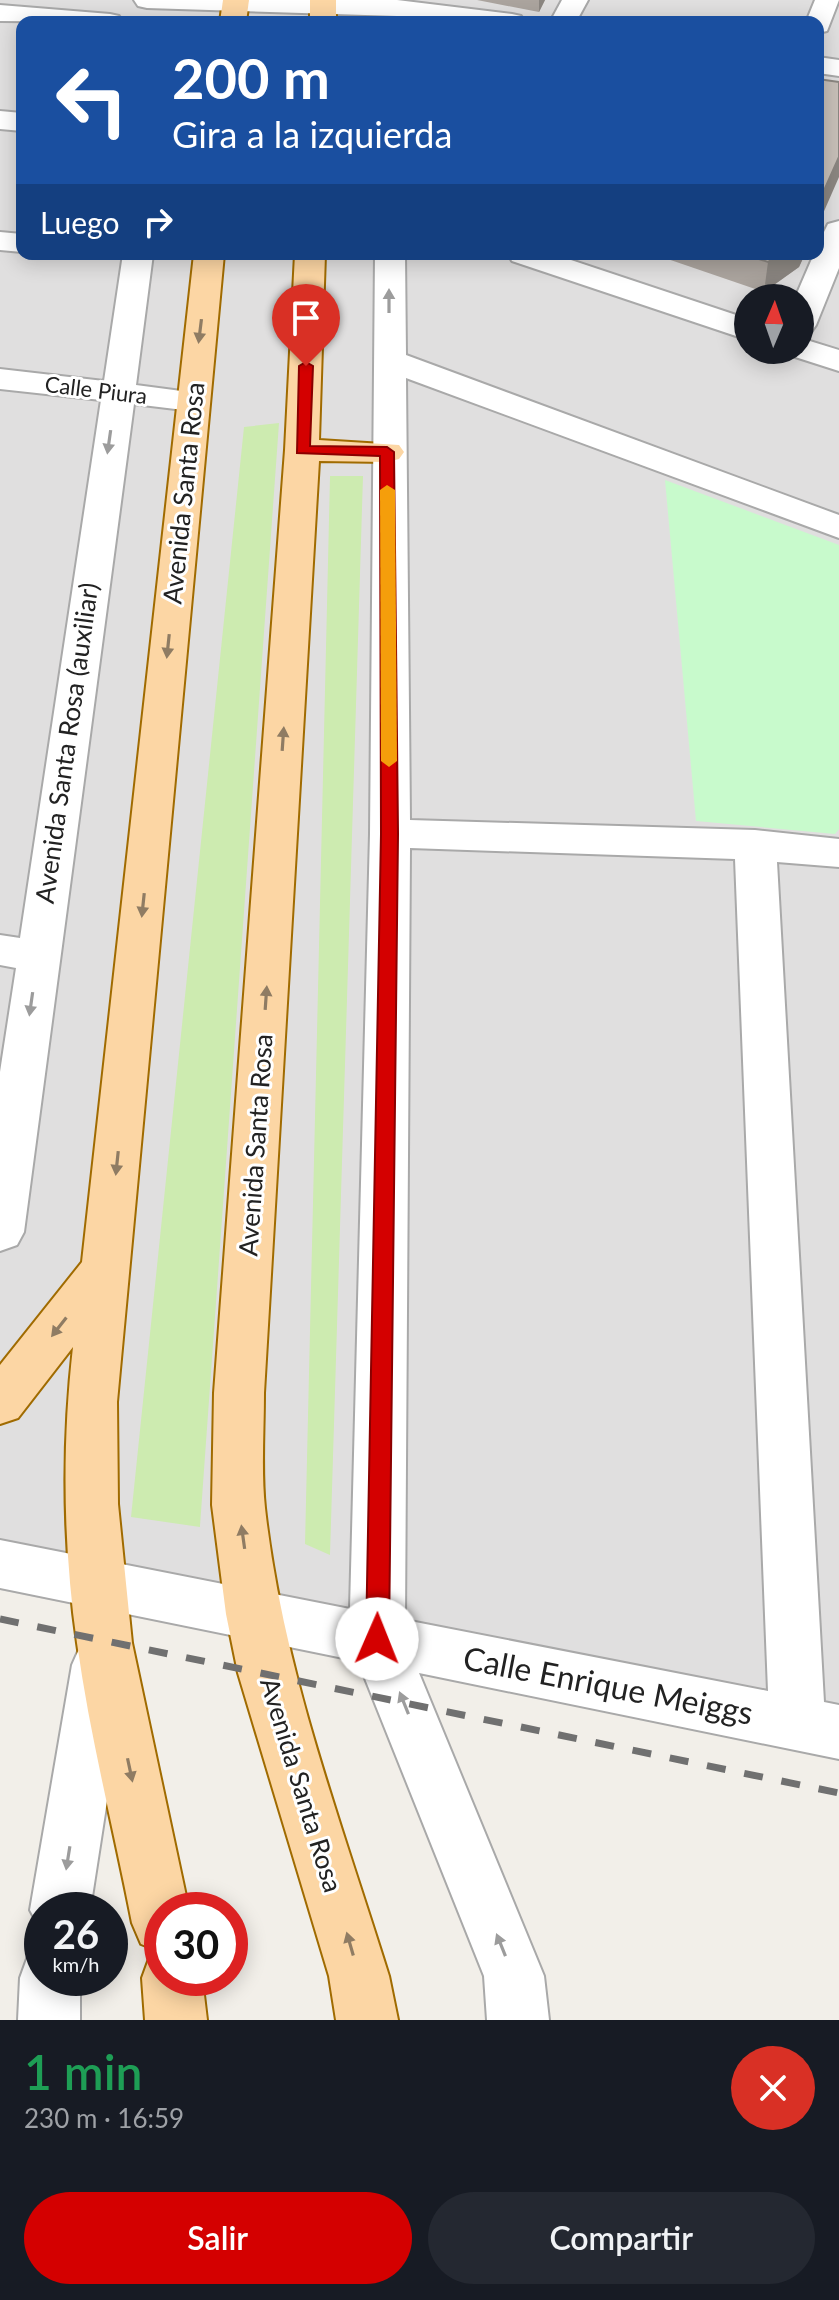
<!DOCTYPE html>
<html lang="es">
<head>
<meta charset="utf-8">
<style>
  body { margin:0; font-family:Lato,sans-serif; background:#242831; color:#f1f3f6; height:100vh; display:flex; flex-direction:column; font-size:30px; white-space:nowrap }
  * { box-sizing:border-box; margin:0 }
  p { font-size:26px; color:#9ea1a6 }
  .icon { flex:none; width:44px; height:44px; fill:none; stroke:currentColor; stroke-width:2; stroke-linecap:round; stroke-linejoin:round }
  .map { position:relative; height:2020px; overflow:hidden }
  .sheet { display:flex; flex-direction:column; background:#171b24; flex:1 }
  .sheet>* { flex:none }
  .banner { position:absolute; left:16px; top:16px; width:808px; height:244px; border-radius:16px; box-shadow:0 4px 20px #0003; background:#1a4fa0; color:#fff; overflow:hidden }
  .needle { width:52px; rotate:2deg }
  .buttons { position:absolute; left:734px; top:284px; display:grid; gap:16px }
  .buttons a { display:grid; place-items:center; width:80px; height:80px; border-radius:50%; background:#171b24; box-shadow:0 4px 20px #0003; font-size:40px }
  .speed { position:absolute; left:24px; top:1892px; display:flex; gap:16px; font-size:40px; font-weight:700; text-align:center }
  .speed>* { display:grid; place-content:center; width:104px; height:104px; border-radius:50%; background:#171b24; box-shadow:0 4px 20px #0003; line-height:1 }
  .speed small { font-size:20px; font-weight:400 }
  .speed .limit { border:12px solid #d22; background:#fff; color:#111 }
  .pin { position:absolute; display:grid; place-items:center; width:68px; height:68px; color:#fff; margin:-82px -34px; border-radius:50% 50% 50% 0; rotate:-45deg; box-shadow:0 0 8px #0007 }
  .pin .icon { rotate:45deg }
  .me { position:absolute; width:88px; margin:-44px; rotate:1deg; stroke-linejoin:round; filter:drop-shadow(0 0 6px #0008) }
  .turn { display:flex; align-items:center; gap:28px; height:168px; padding:0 24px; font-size:36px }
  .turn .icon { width:104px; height:104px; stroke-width:2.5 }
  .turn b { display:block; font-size:56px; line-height:68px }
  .then { display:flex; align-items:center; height:76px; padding:0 24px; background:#0003; gap:16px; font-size:30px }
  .round { display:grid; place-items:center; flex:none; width:84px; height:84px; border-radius:42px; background:#242831 }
  .headline { display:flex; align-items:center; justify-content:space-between; height:136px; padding:0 24px }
  h1 { font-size:48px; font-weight:600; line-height:60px; color:#1e9e55 }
  .cta { display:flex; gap:16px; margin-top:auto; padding:16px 24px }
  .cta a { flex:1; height:92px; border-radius:48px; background:#d40000; color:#fff; font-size:32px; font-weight:600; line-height:92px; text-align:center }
  .cta a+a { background:#242831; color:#f1f3f6 }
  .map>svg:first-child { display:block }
</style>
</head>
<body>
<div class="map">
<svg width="839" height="2020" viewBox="0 0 839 2020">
  <rect width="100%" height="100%" fill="#f2efe9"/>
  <path fill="#e0dfdf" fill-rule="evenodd" d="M 0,0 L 839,0 L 839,1759 L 0,1590 ZM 22,22 L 818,22 L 818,254 L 22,254 ZM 748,298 L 800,298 L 800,350 L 748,350 Z"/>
  <g fill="#cdebb0">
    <polygon points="279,423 200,1526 200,1527 131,1517 244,427"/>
    <polygon points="330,476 363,476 330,1555 305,1544"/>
  </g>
  <polygon fill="#c8facc" points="665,480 839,545 839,829 835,834 696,821"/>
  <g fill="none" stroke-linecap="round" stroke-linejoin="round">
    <g stroke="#a9a9a9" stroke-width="4">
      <g id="minor">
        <polygon points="134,0 397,0 512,14 521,16 525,22 446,22 397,16 147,8 138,6"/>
        <polygon points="562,0 588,0 576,22 550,22"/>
        <polygon points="815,0 839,0 827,31 818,33 818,22 806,22"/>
        <polygon points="0,5 110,14 119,16 123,22 0,21"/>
        <polygon points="818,57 839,60 839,76 818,73"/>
        <polygon points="0,111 22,113 22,131 0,129"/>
        <polygon points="839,221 839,268 816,325 811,332 800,335 800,298 795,298 814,254 818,254 818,244 828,224"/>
        <polygon points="0,232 22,234 22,252 0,250"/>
        <polygon points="123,254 153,254 136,385 204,394 209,401 204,408 192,411 134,404 24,1232 17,1245 0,1251 0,1072 16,968 0,965 0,935 20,938 101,400 0,389 0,369 104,381"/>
        <path d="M 375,254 L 405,254 L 406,355 L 839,515 L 839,538 L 406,378 L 410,820 L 755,830 L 839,839 L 839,867 L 777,862 L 824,1702 L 839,1705 L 839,1759 L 419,1673 L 544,1976 L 549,2020 L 487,2020 L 484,1976 L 358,1661 L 0,1588 L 0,1540 L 350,1609 L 370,834 ZM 410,848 L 735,859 L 768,1691 L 405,1620 Z"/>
        <polygon points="508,254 553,254 748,319 748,340 512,261"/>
        <polygon points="800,338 839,350 839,371 789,355 785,350 800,350"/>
        <polygon points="100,1639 120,1647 128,1665 90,1910 42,1910 42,1932 30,1910 72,1665 80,1647"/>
        <polygon points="42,1951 42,1978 80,1978 80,2020 18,2020 20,1978 28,1956"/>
      </g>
    </g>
    <g stroke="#a06b00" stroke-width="4">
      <g id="major">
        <polygon points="223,0 249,0 246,22 220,22"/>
        <rect x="310" y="0" width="26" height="22"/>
        <path d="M 194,254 L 224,254 L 117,1402 L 118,1504 L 132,1643 L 189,1910 L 162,1910 L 162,1978 L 202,1978 L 207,2020 L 145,2020 L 142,1978 L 150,1956 L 161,1952 L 141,1944 L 132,1923 C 114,1830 90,1737 77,1643 C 63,1546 62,1444 73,1347 L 18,1418 L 0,1424 L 0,1365 L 82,1262 Z"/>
        <path d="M 295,254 L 325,254 L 319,440 L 399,445 L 404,452 L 399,459 L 387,462 L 319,461 L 264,1393 C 264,1431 261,1471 265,1508 C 283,1670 341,1822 389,1976 L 398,2020 L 336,2020 L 329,1976 L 238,1673 L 226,1614 L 212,1505 L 214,1393 L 285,450 Z"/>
      </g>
    </g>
    <use href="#minor" fill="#fff" fill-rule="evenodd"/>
    <use href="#major" fill="#fcd6a4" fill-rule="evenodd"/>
    <polyline stroke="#707070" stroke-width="7" stroke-dasharray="19 19" stroke-linecap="butt" points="0,1619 839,1793"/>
  </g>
  <g fill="#aba49e">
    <polygon points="477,0 545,0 539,12"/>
    <polygon points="653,254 805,254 799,267 764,292"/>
  </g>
  <g fill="#8b8681">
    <polygon points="539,0 545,0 539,12"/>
    <polygon points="839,157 839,177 818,225 818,204"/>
    <polygon points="779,254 805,254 799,267 764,292 768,262"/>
  </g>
  <g fill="#c7bfb8" stroke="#8b8681" stroke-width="2">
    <polygon points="818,79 839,82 839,157 818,204"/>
    <polygon points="744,254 779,254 768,262"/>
  </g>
  <defs><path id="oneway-solid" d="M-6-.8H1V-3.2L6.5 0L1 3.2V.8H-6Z" transform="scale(2)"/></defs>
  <g fill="#9c9c9c">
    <use href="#oneway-solid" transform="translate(389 301) rotate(-90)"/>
    <use href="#oneway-solid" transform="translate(109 442) rotate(98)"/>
    <use href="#oneway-solid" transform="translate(31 1004) rotate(98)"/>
    <use href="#oneway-solid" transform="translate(404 1703) rotate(-112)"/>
    <use href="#oneway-solid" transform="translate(68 1858) rotate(99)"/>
    <use href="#oneway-solid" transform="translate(501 1945) rotate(-112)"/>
  </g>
  <g fill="#8f7c63">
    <use href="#oneway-solid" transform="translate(200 331) rotate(97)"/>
    <use href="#oneway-solid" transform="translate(168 646) rotate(96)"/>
    <use href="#oneway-solid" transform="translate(283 739) rotate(-86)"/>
    <use href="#oneway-solid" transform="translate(143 905) rotate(96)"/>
    <use href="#oneway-solid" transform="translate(266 998) rotate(-86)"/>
    <use href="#oneway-solid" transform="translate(117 1163) rotate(96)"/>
    <use href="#oneway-solid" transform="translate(59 1327) rotate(128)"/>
    <use href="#oneway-solid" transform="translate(243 1537) rotate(-98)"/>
    <use href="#oneway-solid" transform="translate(130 1770) rotate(78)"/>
    <use href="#oneway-solid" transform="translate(350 1944) rotate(-106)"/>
  </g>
  <polygon fill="#d40000" stroke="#8a0000" stroke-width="2" points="306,362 313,366 310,446 387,447 394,452 398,834 389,1639 385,1647 377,1650 369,1647 366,1639 381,834 380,456 297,453 299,366"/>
  <polygon fill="#f59e0b" points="387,485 395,490 397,761 389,767 381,761 380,490"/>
  <g text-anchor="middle" stroke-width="6" stroke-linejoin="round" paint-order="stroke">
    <g font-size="22" fill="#222" stroke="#fff">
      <text transform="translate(96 390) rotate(7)" y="8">Calle Piura</text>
    </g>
    <g font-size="26" fill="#222" stroke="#fff">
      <text transform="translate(184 493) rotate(-84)" y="9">Avenida Santa Rosa</text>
      <text transform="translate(67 743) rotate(-82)" y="9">Avenida Santa Rosa (auxiliar)</text>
      <text transform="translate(256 1145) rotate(-86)" y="9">Avenida Santa Rosa</text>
      <text transform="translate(301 1785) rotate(73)" y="9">Avenida Santa Rosa</text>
    </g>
    <g font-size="32" fill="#222" stroke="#fff">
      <text transform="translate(608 1686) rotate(11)" y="11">Calle Enrique Meiggs</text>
    </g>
  </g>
</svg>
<div class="buttons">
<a><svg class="needle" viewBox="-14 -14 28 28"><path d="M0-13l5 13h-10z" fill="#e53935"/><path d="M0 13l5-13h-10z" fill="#9ea1a6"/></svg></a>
</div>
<div class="speed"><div>26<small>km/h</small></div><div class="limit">30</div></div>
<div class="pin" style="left:306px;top:366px;background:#d93025"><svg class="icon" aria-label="arrive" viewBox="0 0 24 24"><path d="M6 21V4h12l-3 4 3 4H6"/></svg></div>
<svg class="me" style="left:377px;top:1639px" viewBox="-20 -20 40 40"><circle r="19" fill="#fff"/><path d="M0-13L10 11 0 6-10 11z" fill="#d40000"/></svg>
<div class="banner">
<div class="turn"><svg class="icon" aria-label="left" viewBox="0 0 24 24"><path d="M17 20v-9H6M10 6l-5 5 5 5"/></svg><div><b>200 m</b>Gira a la izquierda</div></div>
<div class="then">Luego<svg class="icon" aria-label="right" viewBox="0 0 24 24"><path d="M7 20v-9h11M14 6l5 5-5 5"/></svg></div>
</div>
</div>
<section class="sheet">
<div class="headline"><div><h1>1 min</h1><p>230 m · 16:59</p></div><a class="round" style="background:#d93025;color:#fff"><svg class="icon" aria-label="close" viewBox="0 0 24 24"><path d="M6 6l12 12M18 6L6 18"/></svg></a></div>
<div class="cta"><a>Salir</a><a>Compartir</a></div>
</section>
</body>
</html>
